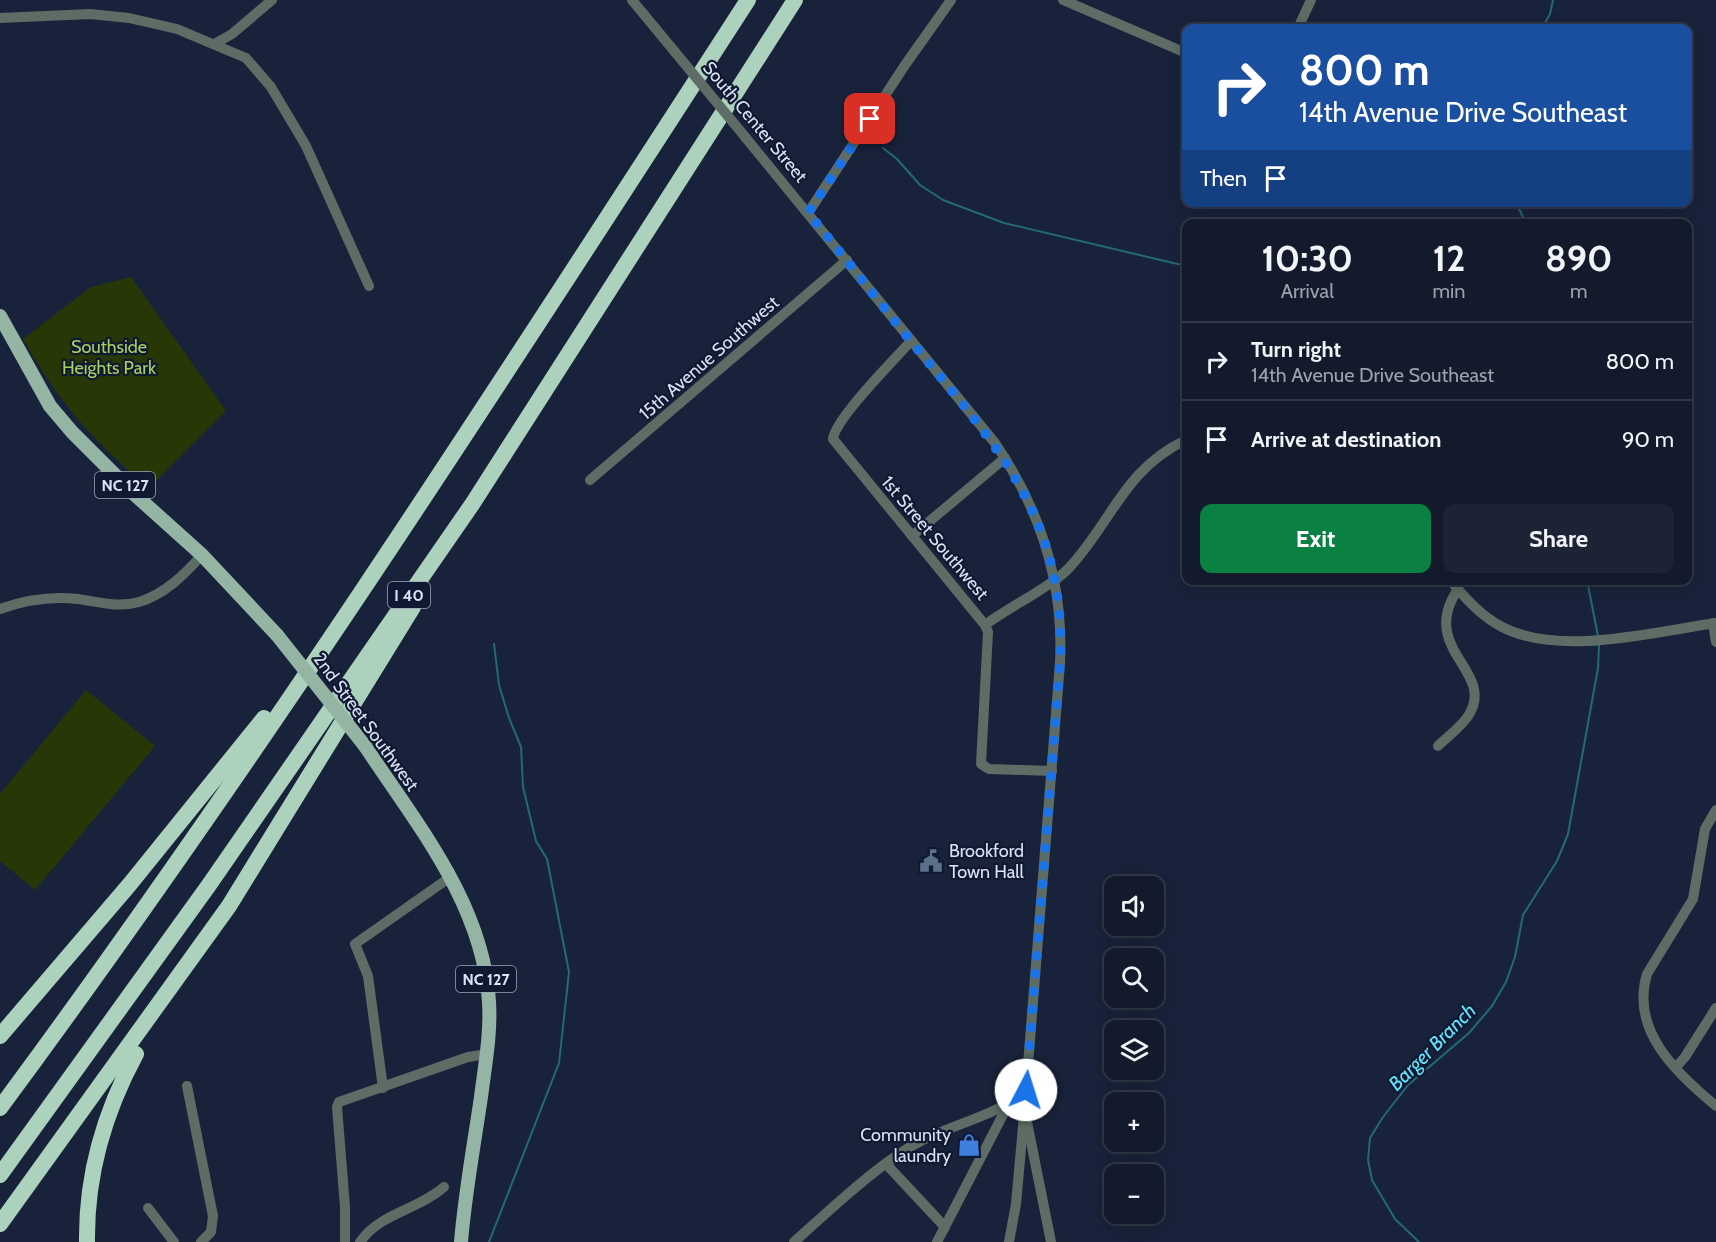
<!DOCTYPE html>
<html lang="en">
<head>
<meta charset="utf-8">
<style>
  body { margin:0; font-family:Cabin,sans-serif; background:#1b2334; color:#f1f3f6; height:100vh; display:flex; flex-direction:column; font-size:22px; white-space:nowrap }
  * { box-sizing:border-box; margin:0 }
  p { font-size:20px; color:#9ca1a9 }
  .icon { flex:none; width:33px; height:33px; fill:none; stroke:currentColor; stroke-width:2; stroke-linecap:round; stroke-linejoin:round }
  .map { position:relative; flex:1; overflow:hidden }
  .side { position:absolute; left:1182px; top:219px; width:510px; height:366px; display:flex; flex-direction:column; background:#121a2c; border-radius:12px; box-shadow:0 3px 15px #0003,0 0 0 2px #313848 }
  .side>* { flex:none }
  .hud { position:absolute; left:1182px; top:24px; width:510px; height:183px; border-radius:12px; box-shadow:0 3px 15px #0003,0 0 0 2px #313848; background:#1a4fa0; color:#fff; overflow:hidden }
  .buttons { position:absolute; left:1104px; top:876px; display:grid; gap:12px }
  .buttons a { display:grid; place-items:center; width:60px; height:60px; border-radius:12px; background:#121a2c; box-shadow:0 3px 15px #0003,0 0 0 2px #313848; font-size:30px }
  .pin { position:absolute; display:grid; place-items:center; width:51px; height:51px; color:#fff; margin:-26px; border-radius:12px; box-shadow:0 3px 9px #0006 }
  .me { position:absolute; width:66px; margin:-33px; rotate:5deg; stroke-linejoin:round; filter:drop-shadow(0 0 4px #0008) }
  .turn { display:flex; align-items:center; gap:21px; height:126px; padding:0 18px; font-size:27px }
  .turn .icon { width:78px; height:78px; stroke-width:2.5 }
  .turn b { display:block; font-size:42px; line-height:51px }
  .then { display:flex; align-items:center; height:57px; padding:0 18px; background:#0003; gap:12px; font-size:22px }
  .eta { display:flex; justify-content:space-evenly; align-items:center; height:102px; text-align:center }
  .eta b { font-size:36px; font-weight:700; line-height:42px }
  .action { display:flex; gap:12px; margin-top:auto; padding:12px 18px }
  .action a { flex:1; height:69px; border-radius:12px; background:#0b8043; color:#fff; font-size:24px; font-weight:700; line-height:69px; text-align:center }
  .action a+a { background:#1b2334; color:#f1f3f6 }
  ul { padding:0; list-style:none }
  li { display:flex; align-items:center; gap:18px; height:78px; padding:0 18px; border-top:2px solid #313848 }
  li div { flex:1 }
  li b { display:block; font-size:22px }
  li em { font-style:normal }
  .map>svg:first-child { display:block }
</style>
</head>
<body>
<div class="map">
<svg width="1716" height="1242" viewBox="0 0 1716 1242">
  <rect width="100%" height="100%" fill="#18233b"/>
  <g fill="#273706">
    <path d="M 131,277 L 226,411 L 149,488 C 93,441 59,403 23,339 L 91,287 Z"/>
    <polygon points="86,690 155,746 35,890 0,861 0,794"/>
  </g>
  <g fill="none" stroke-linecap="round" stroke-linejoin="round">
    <g stroke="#236976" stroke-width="2">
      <polyline points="1542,28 1550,14 1553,0"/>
      <polyline points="883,148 897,159 920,185 943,200 1004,223 1186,266"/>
      <polyline points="1516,202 1526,224"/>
      <polyline points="1587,580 1598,636"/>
      <polyline points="489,1242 559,1063 569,972 547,859 536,841 523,787 521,747 509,718 499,685 494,644"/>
      <polyline points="1419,1242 1395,1219 1372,1180 1368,1160 1370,1138 1383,1117 1408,1085 1469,1033 1492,1006 1506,982 1515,957 1523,915 1557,861 1568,834 1598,668 1599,645"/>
    </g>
    <g stroke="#5d6c64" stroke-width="10">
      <polyline points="632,0 675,52"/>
      <polyline points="1063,0 1186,53"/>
      <polyline points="0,18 90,14 129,18 177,29 246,58 271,87 306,146 369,286"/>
      <polyline points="1298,28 1311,0"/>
      <polyline points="216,43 232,34 272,0"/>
      <path d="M 746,138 L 995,443 C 1040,509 1064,582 1060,663 L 1024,1115 L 1016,1204 L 1009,1242"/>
      <polyline points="808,213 905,65 951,0"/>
      <path d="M 911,341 C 895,359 835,419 833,439 L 985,625 L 988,632 L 981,764 L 989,769 L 1052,771"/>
      <polyline points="590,480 847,260"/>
      <polyline points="912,536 1005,458"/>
      <path d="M 1450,580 C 1465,598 1481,616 1502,627 C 1560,657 1653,632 1716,623"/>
      <path d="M 0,609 C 25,600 52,596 78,599 C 99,602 118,608 139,602 C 165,594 184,575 202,555"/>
      <polyline points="1713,623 1716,642"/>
      <path d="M 985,625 C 1009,607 1051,587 1069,568 C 1112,522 1124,469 1186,440"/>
      <path d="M 1438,746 C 1448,736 1463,726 1470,713 C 1494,670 1418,649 1458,589"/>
      <path d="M 1716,810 L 1705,829 L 1693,899 L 1647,974 C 1630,1030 1676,1073 1716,1106"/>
      <polyline points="1676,1067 1685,1057 1716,1008"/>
      <polyline points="187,1086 213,1216 211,1232 201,1242"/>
      <polyline points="383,1088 368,976 355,944 449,878"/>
      <polyline points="1027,1122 1051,1242"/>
      <polyline points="887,1165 945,1227"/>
      <polyline points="148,1208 174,1242"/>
      <polyline points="345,1242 345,1207 337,1107 339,1102 468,1057 487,1054"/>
      <path d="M 360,1242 C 380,1213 418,1210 444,1187"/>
      <path d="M 794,1242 C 829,1211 879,1163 919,1142 C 955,1123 995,1117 1026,1090"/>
      <polyline points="937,1242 1008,1105"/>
    </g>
    <g stroke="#95b5a4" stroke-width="14">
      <polyline points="0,316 50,406 72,432 133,493 202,555 277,635"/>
      <path d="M 365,746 C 416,823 484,905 489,1002 C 491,1034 485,1065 481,1097 C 474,1145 465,1193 461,1242"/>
    </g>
    <g stroke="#acd2bd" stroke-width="16">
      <polyline points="0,1036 130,884 264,718"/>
      <path d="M 0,1108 C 265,750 506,374 748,0"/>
      <polyline points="0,1175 209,885 473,503 795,0"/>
      <polyline points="0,1224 229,906 413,607"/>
      <path d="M 87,1242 C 86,1174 104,1113 136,1054"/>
    </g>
    <polyline stroke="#5d6c64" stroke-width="10" points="675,52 746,138"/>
    <polyline stroke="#95b5a4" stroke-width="14" points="277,635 365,746"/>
  </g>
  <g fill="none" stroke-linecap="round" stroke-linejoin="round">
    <path stroke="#1a73e8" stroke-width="10" stroke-dasharray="0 18" d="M 870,119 L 808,213 C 844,256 878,301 914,345 C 998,447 1067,521 1060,663 L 1026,1090"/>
  </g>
  <defs>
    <g id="civic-bare" transform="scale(1.8)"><path d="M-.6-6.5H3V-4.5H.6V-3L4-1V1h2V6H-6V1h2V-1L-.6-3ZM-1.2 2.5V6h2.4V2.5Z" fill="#5c6f8a" stroke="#0f1931" stroke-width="2.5" paint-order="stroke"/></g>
    <g id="shop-bare" transform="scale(1.8)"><path d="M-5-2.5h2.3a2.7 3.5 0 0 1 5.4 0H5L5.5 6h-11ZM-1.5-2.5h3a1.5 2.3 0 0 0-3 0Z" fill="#3f7fe0" stroke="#0f1931" stroke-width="2.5" paint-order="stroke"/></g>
  </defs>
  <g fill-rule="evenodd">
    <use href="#civic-bare" x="931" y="861"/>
    <use href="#shop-bare" x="969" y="1145"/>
  </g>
  <g text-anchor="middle" stroke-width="4.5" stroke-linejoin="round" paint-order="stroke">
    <g fill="#0f1931" stroke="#9ea6b9" stroke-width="1.5">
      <rect x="95" y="472" width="60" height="26" rx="4.5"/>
      <rect x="388" y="582" width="42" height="26" rx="4.5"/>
      <rect x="456" y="966" width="60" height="26" rx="4.5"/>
    </g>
    <g font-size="16" font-weight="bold" fill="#dbe2f3">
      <text x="125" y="491">NC 127</text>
      <text x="409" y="601">I 40</text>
      <text x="486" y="985">NC 127</text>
    </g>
    <g font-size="18" fill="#dbe2f3" stroke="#0f1931">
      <text transform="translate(755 122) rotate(50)" y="6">South Center Street</text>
      <text transform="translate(709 358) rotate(-41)" y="6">15th Avenue Southwest</text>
      <text transform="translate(935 538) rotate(50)" y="6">1st Street Southwest</text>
      <text transform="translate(366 722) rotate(54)" y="6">2nd Street Southwest</text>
    </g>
    <g font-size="18" fill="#a7d060" stroke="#0f1931">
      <text x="109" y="353">Southside<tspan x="109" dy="21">Heights Park</tspan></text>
    </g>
    <g font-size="18" fill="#dbe2f3" stroke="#0f1931" text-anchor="start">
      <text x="949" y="857">Brookford<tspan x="949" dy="21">Town Hall</tspan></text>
      <text x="951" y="1141" text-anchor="end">Community<tspan x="951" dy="21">laundry</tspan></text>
    </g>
    <g font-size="20" font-style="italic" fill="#64e5ff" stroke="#0f1931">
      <text transform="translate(1432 1047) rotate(-45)" y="7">Barger Branch</text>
    </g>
  </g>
</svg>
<div class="buttons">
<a><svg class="icon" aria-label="sound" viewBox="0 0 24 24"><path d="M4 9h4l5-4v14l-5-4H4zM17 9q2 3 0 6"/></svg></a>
<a><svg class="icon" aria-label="search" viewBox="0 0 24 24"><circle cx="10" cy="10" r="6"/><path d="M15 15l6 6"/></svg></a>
<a><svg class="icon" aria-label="layers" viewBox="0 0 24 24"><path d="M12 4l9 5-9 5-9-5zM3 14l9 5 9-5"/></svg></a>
<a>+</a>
<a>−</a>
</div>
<div class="pin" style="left:870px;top:119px;background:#d93025"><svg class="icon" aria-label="arrive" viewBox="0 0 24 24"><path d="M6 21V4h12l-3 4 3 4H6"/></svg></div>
<svg class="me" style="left:1026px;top:1090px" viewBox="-20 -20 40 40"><circle r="19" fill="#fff"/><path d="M0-13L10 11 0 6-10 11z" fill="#1a73e8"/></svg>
<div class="hud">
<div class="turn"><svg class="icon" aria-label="right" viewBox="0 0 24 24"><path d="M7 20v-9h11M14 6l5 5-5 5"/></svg><div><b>800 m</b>14th Avenue Drive Southeast</div></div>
<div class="then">Then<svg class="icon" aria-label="arrive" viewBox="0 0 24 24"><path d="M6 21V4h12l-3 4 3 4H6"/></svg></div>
</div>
<section class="side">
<div class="eta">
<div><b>10:30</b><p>Arrival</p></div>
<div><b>12</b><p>min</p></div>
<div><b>890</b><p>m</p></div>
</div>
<ul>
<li><svg class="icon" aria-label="right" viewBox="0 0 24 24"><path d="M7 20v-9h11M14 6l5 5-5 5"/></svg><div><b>Turn right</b><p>14th Avenue Drive Southeast</p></div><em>800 m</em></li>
<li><svg class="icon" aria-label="arrive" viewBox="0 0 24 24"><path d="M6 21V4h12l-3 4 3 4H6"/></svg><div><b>Arrive at destination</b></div><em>90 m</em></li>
</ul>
<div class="action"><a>Exit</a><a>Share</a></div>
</section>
</div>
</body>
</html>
